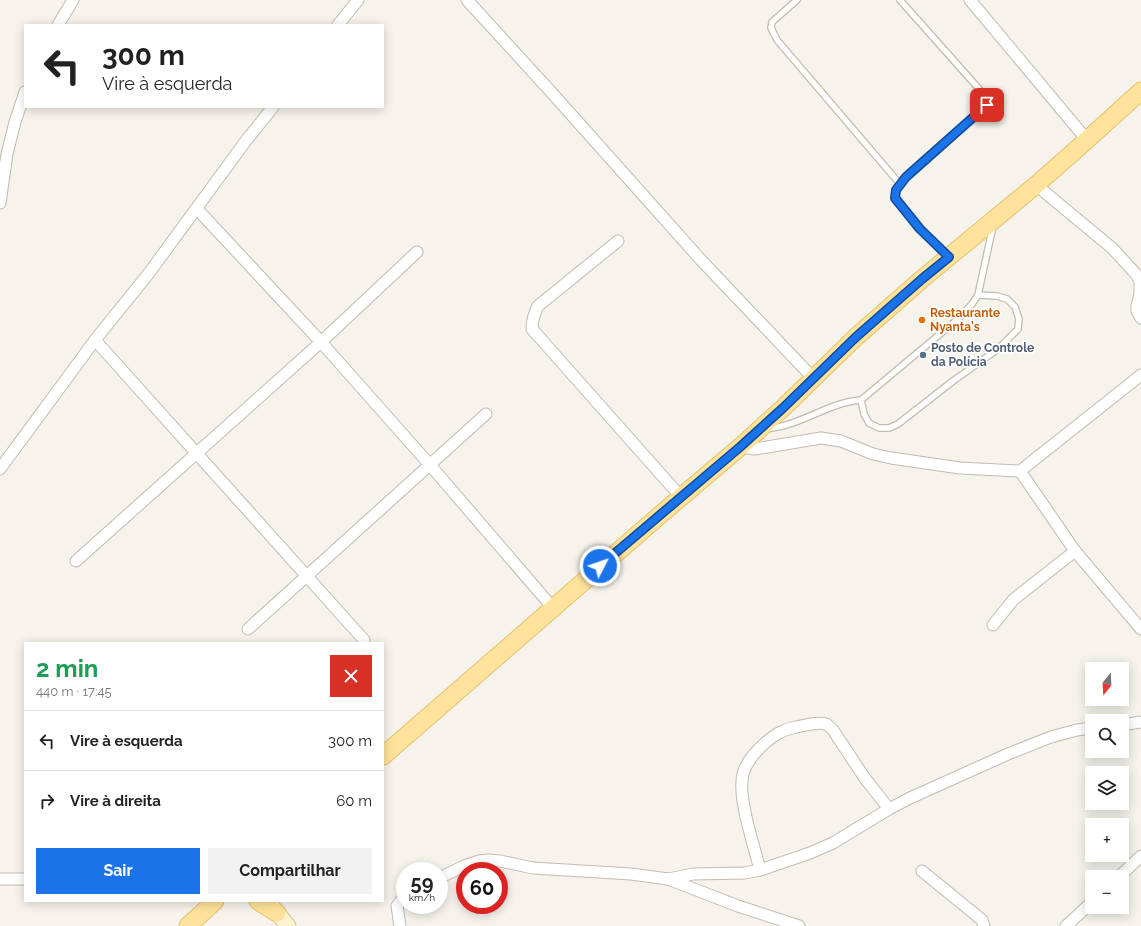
<!DOCTYPE html>
<html lang="pt">
<head>
<meta charset="utf-8">
<style>
  body { margin:0; font-family:Raleway,sans-serif; background:#f2f2f2; color:#222; height:100vh; display:flex; flex-direction:column; font-size:15px; white-space:nowrap }
  * { box-sizing:border-box; margin:0 }
  p { font-size:13px; color:#767676 }
  .icon { flex:none; width:22px; height:22px; fill:none; stroke:currentColor; stroke-width:2; stroke-linecap:round; stroke-linejoin:round }
  .map { position:relative; flex:1; overflow:hidden }
  .panel { position:absolute; left:24px; top:642px; width:360px; height:260px; display:flex; flex-direction:column; background:#fff; border-radius:0px; box-shadow:0 2px 10px #0003 }
  .panel>* { flex:none }
  .top-card { position:absolute; left:24px; top:24px; width:360px; height:84px; border-radius:0px; box-shadow:0 2px 10px #0003; background:#fff; color:#222; overflow:hidden }
  .needle { width:26px; rotate:198deg }
  .tools { position:absolute; left:1085px; top:662px; display:grid; gap:8px }
  .tools a { display:grid; place-items:center; width:44px; height:44px; border-radius:0px; background:#fff; box-shadow:0 2px 10px #0003; font-size:20px }
  .speed { position:absolute; left:396px; top:862px; display:flex; gap:8px; font-size:20px; font-weight:700; text-align:center }
  .speed>* { display:grid; place-content:center; width:52px; height:52px; border-radius:50%; background:#fff; box-shadow:0 2px 10px #0003; line-height:1 }
  .speed small { font-size:10px; font-weight:400 }
  .speed .limit { border:6px solid #d22; background:#fff; color:#111 }
  .pin { position:absolute; display:grid; place-items:center; width:34px; height:34px; color:#fff; margin:-17px; border-radius:8px; box-shadow:0 2px 6px #0006 }
  .me { position:absolute; width:44px; margin:-22px; rotate:49deg; stroke-linejoin:round; filter:drop-shadow(0 0 3px #0008) }
  .turn { display:flex; align-items:center; gap:14px; height:84px; padding:0 12px; font-size:18px }
  .turn .icon { width:52px; height:52px; stroke-width:2.5 }
  .turn b { display:block; font-size:28px; line-height:34px }
  .round { display:grid; place-items:center; flex:none; width:42px; height:42px; border-radius:0px; background:#f2f2f2 }
  .summary { display:flex; align-items:center; justify-content:space-between; height:68px; padding:0 12px }
  h1 { font-size:24px; font-weight:700; line-height:30px; color:#1e9e55 }
  .button { display:flex; gap:8px; margin-top:auto; padding:8px 12px }
  .button a { flex:1; height:46px; border-radius:0px; background:#1a73e8; color:#fff; font-size:16px; font-weight:700; line-height:46px; text-align:center }
  .button a+a { background:#f2f2f2; color:#222 }
  ul { padding:0; list-style:none }
  li { display:flex; align-items:center; gap:12px; height:60px; padding:0 12px; border-top:1px solid #e0e0e0 }
  li div { flex:1 }
  li b { display:block; font-size:15px }
  li em { font-style:normal }
  .map>svg:first-child { display:block }
</style>
</head>
<body>
<div class="map">
<svg width="1141" height="926" viewBox="0 0 1141 926">
  <rect width="100%" height="100%" fill="#f6f3ec"/>
  <g fill="none" stroke-linecap="round" stroke-linejoin="round">
    <g stroke="#c2bbae" stroke-width="8">
      <g id="service">
        <polyline points="797,0 772,22 771,28 777,40 900,184"/>
        <polyline points="900,0 988,99 987,105 906,177 896,191 895,197 920,229 947,256"/>
        <polyline points="861,400 864,414 869,423 879,428 889,428 898,424 953,381 998,349 1018,329 1019,319 1015,307 1007,299 997,296 978,295"/>
        <path d="M 767,429 C 773,428 780,427 786,425 C 811,418 834,402 861,400 L 958,319 L 972,304 L 978,295 L 993,226"/>
      </g>
    </g>
    <g stroke="#c2bbae" stroke-width="13">
      <g id="minor">
        <polyline points="467,0 552,93 701,260 813,378"/>
        <polyline points="970,0 1087,140"/>
        <polyline points="58,25 73,0"/>
        <polyline points="338,25 358,0"/>
        <polyline points="1036,185 1112,248 1136,274 1140,281 1140,294 1137,306 1137,311 1141,318"/>
        <polyline points="0,203 7,154 15,122 25,92"/>
        <polyline points="197,209 321,342 430,465 553,608"/>
        <path d="M 618,241 L 538,306 C 534,314 532,320 532,329 L 681,497"/>
        <polyline points="95,340 364,640"/>
        <polyline points="740,447 755,449 821,438 841,441 873,454 891,458 960,468 1020,471 1141,375"/>
        <polyline points="0,469 95,340 149,273 245,142 273,107"/>
        <polyline points="1020,471 1075,551 1141,629"/>
        <polyline points="76,561 321,342 417,252"/>
        <polyline points="993,625 1013,600 1075,551"/>
        <polyline points="248,629 486,414"/>
        <polyline points="1122,725 1141,722"/>
        <path d="M 760,870 C 754,845 737,797 743,774 C 746,762 755,752 764,744 C 774,735 782,730 796,727 C 804,726 817,721 826,724 C 828,725 831,728 833,730 L 864,777 L 889,809"/>
        <polyline points="922,871 982,920 984,926"/>
        <polyline points="1119,877 1141,856"/>
        <polyline points="439,878 464,866 479,861 488,860 500,861 533,868 631,874 668,879 738,906 799,926"/>
        <polyline points="0,879 25,879"/>
        <polyline points="668,879 693,874 745,873 760,870 810,853 833,843 889,809 910,798 1008,754 1051,737 1077,730 1092,728"/>
        <polyline points="400,926 397,906 405,896"/>
        <polyline points="1066,926 1092,902"/>
      </g>
    </g>
    <g stroke="#d6c79b" stroke-width="17">
      <polyline id="secondary" points="270,904 288,926"/>
    </g>
    <g stroke="#e6c16a" stroke-width="19">
      <g id="primary">
        <polyline points="383,756 660,515 740,447 783,408 856,337 922,279 1036,185 1087,140 1141,91"/>
        <polyline points="258,901 277,913"/>
        <polyline points="188,926 215,901"/>
      </g>
    </g>
    <use href="#service" stroke="#fff" stroke-width="5.5"/>
    <use href="#minor" stroke="#fff" stroke-width="11"/>
    <use href="#secondary" stroke="#fff3cd" stroke-width="15"/>
    <use href="#primary" stroke="#ffe39c" stroke-width="17"/>
  </g>
  <g fill="none" stroke-linecap="round" stroke-linejoin="round">
    <g stroke="#114b97" stroke-width="10">
      <polyline id="route" points="600,566 740,447 783,408 856,337 922,279 949,257 920,229 895,198 896,190 906,177 987,105"/>
    </g>
    <use href="#route" stroke="#1a73e8" stroke-width="7"/>
  </g>
  <circle fill="#e8710a" stroke="#fff" stroke-width="1.5" cx="922" cy="320" r="4"/>
  <circle fill="#5c6f8a" stroke="#fff" stroke-width="1.5" cx="923" cy="355" r="4"/>
  <g text-anchor="middle" stroke-width="3.5" stroke-linejoin="round" paint-order="stroke">
    <g font-size="12" font-weight="bold" fill="#c56008" stroke="#fff" text-anchor="start">
      <text x="930" y="317">Restaurante<tspan x="930" dy="14">Nyanta's</tspan></text>
    </g>
    <g font-size="12" font-weight="bold" fill="#4e5e75" stroke="#fff" text-anchor="start">
      <text x="931" y="352">Posto de Controle<tspan x="931" dy="14">da Polícia</tspan></text>
    </g>
  </g>
</svg>
<div class="tools">
<a><svg class="needle" viewBox="-14 -14 28 28"><path d="M0-13l5 13h-10z" fill="#e53935"/><path d="M0 13l5-13h-10z" fill="#767676"/></svg></a>
<a><svg class="icon" aria-label="search" viewBox="0 0 24 24"><circle cx="10" cy="10" r="6"/><path d="M15 15l6 6"/></svg></a>
<a><svg class="icon" aria-label="layers" viewBox="0 0 24 24"><path d="M12 4l9 5-9 5-9-5zM3 14l9 5 9-5"/></svg></a>
<a>+</a>
<a>−</a>
</div>
<div class="speed"><div>59<small>km/h</small></div><div class="limit">60</div></div>
<div class="pin" style="left:987px;top:105px;background:#d93025"><svg class="icon" aria-label="arrive" viewBox="0 0 24 24"><path d="M6 21V4h12l-3 4 3 4H6"/></svg></div>
<svg class="me" style="left:600px;top:566px" viewBox="-20 -20 40 40"><circle r="17" fill="#1a73e8" stroke="#fff" stroke-width="3"/><path d="M0-11L8 9 0 5-8 9z" fill="#fff"/></svg>
<div class="top-card">
<div class="turn"><svg class="icon" aria-label="left" viewBox="0 0 24 24"><path d="M17 20v-9H6M10 6l-5 5 5 5"/></svg><div><b>300 m</b>Vire à esquerda</div></div>
</div>
<section class="panel">
<div class="summary"><div><h1>2 min</h1><p>440 m · 17:45</p></div><a class="round" style="background:#d93025;color:#fff"><svg class="icon" aria-label="close" viewBox="0 0 24 24"><path d="M6 6l12 12M18 6L6 18"/></svg></a></div>
<ul>
<li><svg class="icon" aria-label="left" viewBox="0 0 24 24"><path d="M17 20v-9H6M10 6l-5 5 5 5"/></svg><div><b>Vire à esquerda</b></div><em>300 m</em></li>
<li><svg class="icon" aria-label="right" viewBox="0 0 24 24"><path d="M7 20v-9h11M14 6l5 5-5 5"/></svg><div><b>Vire à direita</b></div><em>60 m</em></li>
</ul>
<div class="button"><a>Sair</a><a>Compartilhar</a></div>
</section>
</div>
</body>
</html>
